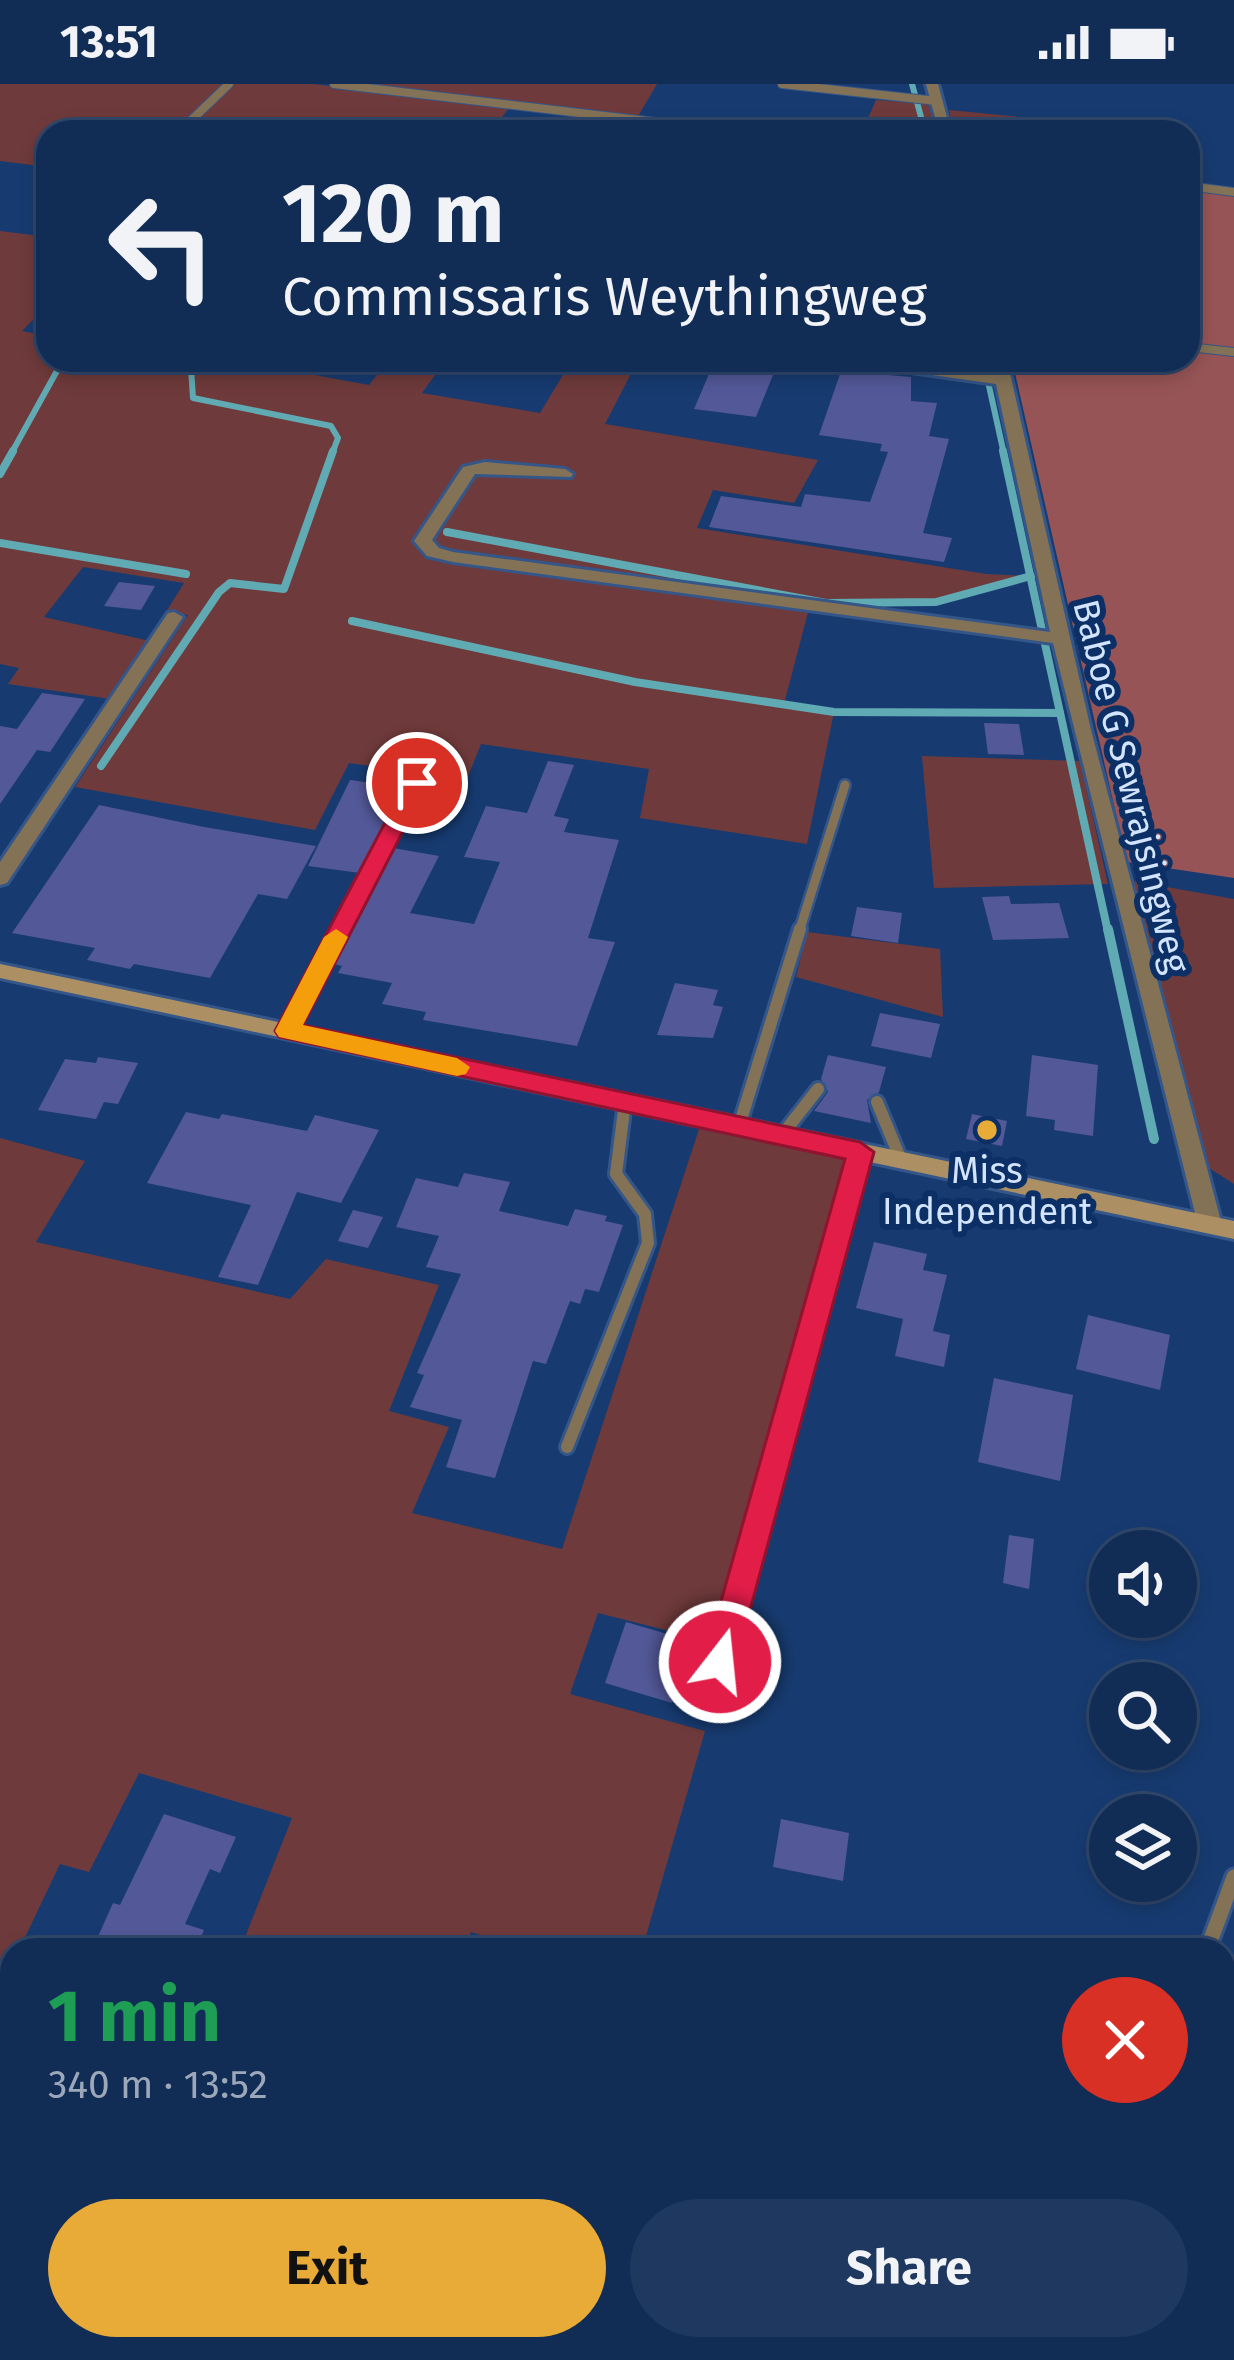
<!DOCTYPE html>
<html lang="en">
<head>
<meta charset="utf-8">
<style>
  body { margin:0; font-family:"Fira Sans",sans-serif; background:#1e385f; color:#f1f3f6; height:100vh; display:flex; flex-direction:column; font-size:45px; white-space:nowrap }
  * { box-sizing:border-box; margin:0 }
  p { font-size:39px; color:#9ca7b9 }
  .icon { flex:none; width:66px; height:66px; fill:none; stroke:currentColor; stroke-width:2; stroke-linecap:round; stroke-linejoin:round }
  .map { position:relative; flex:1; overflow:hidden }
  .details { position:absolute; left:0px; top:1854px; width:1236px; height:423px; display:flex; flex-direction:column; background:#112c55; border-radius:36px 36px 0 0; box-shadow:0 6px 18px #0003,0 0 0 3px #30486c }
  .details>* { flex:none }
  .guide { position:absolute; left:36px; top:36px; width:1164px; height:252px; border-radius:36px; box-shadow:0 6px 18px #0003,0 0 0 3px #30486c; background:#112c55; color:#f1f3f6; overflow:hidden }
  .tools { position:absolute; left:1089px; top:1446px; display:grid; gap:24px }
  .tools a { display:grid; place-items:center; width:108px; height:108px; border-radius:50%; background:#112c55; box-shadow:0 6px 18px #0003,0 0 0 3px #30486c; font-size:60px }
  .pin { position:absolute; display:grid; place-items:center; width:102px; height:102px; color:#fff; margin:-51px; border:6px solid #fff; border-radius:50%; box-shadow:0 3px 12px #0007 }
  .me { position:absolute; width:132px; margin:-66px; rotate:16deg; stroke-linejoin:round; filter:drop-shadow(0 0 9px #0008) }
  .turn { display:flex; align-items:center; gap:42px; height:252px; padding:0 48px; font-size:54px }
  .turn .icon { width:156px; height:156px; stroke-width:2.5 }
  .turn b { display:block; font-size:84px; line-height:102px }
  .round { display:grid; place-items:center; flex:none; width:126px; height:126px; border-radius:63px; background:#1e385f }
  .head { display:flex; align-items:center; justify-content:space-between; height:204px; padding:0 48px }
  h1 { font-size:72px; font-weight:700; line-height:90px; color:#1e9e55 }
  .cta { display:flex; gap:24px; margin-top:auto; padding:24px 48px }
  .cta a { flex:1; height:138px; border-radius:72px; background:#e8ab37; color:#111; font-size:48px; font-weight:700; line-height:138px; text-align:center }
  .cta a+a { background:#1e385f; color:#f1f3f6 }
  .status { display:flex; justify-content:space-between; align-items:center; height:84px; padding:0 60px; background:#112c55; direction:ltr }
  .status svg { height:33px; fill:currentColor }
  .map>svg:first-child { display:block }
</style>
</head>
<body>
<div class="status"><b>13:51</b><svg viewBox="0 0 49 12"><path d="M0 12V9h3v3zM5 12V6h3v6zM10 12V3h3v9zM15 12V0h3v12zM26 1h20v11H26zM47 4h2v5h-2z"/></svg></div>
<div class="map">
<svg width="1234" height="2276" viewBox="0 0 1234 2276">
  <rect width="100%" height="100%" fill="#173b71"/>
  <g fill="#6f3a3b">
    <polygon points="0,0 313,0 510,23 490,48 48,48 48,83 0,77"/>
    <polygon points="355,0 657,0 637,34"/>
    <polygon points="876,16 932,20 939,48 862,48"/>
    <polygon points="949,26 1090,40 1087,48 954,48"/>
    <polygon points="0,147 48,153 48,221 22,247 48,252 48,276 319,276 309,290 369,301 389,276 446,276 422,309 540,329 572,276 638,276 605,340 818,376 794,419 713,406 697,444 986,490 1031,492 936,518 811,517 784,620 834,628 807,760 640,734 649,685 481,660 467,695 349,679 315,746 75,703 188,531 166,528 184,499 83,483 44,533 150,557 111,615 8,600 19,584 0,580"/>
    <polygon points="922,672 1080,677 1108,800 934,804"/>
    <polygon points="1133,797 1234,815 1234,1100 1209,1084"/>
    <polygon points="807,848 940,865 943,933 796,893"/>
    <polygon points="699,1045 846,1075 713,1558 598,1529 570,1610 705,1647 642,1866 528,1866 471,1848 464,1866 240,1866 292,1734 139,1689 89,1788 60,1780 19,1866 12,1866 12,1881 0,1906 0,1054 85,1077 36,1158 290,1215 326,1175 439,1201 389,1327 449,1343 412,1429 562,1465"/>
  </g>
  <polygon fill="#975456" points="1188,107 1234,112 1234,794 1127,778 1012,276 1188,276"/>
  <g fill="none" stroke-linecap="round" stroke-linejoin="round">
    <g stroke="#60aab4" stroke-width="6">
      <polyline points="912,0 915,11"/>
      <polyline points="917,18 925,48"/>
      <polyline points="139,276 191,284 193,314 331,342 338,354 332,370"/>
      <polyline points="983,276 985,285"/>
      <polyline points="989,302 1004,370"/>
      <polyline points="11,370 63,276"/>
    </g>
    <g stroke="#60aab4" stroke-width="8">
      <polyline points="1003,367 1042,546"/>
      <polyline points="0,390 13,367"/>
      <polyline points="447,448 826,519 936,518 1031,492"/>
      <polyline points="0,459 186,490"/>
      <polyline points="352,537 635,598 834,628 1060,629"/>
      <polyline points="1045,560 1108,848"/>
      <polyline points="101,682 219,508 230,499 284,505 333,367"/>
    </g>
    <polyline stroke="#60aab4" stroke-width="10" points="1108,845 1154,1055"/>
  </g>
  <g fill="#535898">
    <polygon points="712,283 773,291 756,333 694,325"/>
    <polygon points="841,287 911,293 911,317 937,319 929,352 949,355 923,449 952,454 944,478 709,443 721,412 801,423 805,410 870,418 888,368 880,367 882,360 819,351"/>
    <polygon points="119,498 155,502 141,526 104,522"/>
    <polygon points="42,609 85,615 50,668 37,666 0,720 0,642 17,645"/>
    <polygon points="984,639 1019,640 1024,671 988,670"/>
    <polygon points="548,677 574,681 554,732 569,735 564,748 619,756 588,854 615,858 577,962 423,936 426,928 382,920 392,899 338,889 342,882 334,880 393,764 439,772 410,829 474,840 500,778 464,773 486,722 527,729"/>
    <polygon points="350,696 396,702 386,723 394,724 360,789 308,782"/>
    <polygon points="99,721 204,743 316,762 287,815 258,810 210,894 134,880 130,885 87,876 95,864 12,849"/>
    <polygon points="1009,812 1011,820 1059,819 1069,854 993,856 982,813"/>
    <polygon points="857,823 902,829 898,859 851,852"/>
    <polygon points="675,899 718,906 713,921 723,923 713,954 657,951"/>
    <polygon points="880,929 940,940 931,974 871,962"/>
    <polygon points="828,971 886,983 879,1008 867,1016 871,1039 814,1027 828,1008 821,995"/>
    <polygon points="1032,971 1098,981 1093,1052 1054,1046 1055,1036 1026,1032"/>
    <polygon points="98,973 138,979 118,1020 104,1018 96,1035 38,1026 65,975 96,979"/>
    <polygon points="186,1028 219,1035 222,1030 307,1047 315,1031 379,1046 341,1119 297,1108 258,1201 218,1193 251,1121 147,1099"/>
    <polygon points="972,1030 1007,1037 1002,1062 966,1055"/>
    <polygon points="464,1089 510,1098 499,1127 568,1142 575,1125 607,1132 605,1137 623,1141 599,1208 585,1205 580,1220 570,1217 546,1280 533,1277 495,1394 446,1383 462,1336 410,1323 424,1291 417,1289 461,1190 426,1183 439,1152 396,1143 416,1094 458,1103"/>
    <polygon points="353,1126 383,1133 368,1164 338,1157"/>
    <polygon points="874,1158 927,1170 923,1186 947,1191 933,1247 950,1251 944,1283 895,1272 903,1235 856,1224"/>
    <polygon points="1088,1231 1170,1251 1160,1306 1076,1285"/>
    <polygon points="994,1294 1073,1311 1060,1397 978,1378"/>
    <polygon points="1009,1451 1034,1455 1029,1505 1003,1499"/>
    <polygon points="626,1538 691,1557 672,1619 605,1599"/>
    <polygon points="164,1730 236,1753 220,1789 210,1785 185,1840 204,1846 196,1866 92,1866 113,1819 120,1821"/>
    <polygon points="781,1735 849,1749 843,1797 773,1783"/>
  </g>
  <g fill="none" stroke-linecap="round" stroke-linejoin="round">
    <g stroke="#355688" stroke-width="10">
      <g id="service-far3">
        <polyline points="334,0 740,48"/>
        <polyline points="782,0 937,17"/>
        <polyline points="179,48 229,0"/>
        <polyline points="1188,102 1234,108"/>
        <polyline points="1188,263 1234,268"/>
      </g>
    </g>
    <g stroke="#355688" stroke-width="14">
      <g id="service-far2">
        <polyline points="339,848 417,699"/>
        <polyline points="799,848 845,701"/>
      </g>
    </g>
    <g stroke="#355688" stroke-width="18">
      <g id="service-far1">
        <polyline points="287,947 340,845"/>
        <polyline points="877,1018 901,1076"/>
        <polyline points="739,1042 800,845"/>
        <polyline points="782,1051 818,1005"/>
        <polyline points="567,1363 648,1159 645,1130 616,1090 625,1018"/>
        <polyline points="750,1470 860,1068"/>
      </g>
    </g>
    <g stroke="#355688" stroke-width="21">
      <g id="service">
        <polyline points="720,1578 751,1467"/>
        <polyline points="1207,1866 1234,1793"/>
      </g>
    </g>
    <g stroke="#355688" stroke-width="6">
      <g id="minor">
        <polygon points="926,0 938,0 951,48 939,48"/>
        <polygon points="853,276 894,276 994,290 991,276 1007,276 1091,646 1222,1141 1218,1148 1202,1148 1198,1141 1053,559 453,478 427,472 414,457 463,383 485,378 565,385 573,390 571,393 475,390 432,456 439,464 453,468 1050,548 996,300 861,281"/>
        <polygon points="174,528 183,533 7,799 0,801 0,778 168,529"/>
      </g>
    </g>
    <g stroke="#355688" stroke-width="6">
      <polygon id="secondary" points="0,880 1234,1137 1234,1155 0,894"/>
    </g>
    <use href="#service-far3" stroke="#847256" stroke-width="8"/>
    <use href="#service-far2" stroke="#847256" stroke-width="9"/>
    <use href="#service-far1" stroke="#847256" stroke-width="12"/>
    <use href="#service" stroke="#847256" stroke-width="15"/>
    <use href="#minor" fill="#847256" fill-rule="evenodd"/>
    <use href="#secondary" fill="#ac9063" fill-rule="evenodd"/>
  </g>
  <polygon fill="#e11d48" stroke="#92132f" stroke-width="3" points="417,692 428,699 303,941 860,1058 874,1068 736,1578 731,1589 720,1593 708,1589 704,1578 845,1075 279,953 275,947 406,699"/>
  <polygon fill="#f59e0b" points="336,845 348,853 303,941 457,974 470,983 466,990 457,992 279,953 275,947 324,853"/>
  <circle fill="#e8ab37" stroke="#0c3065" stroke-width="4.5" cx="987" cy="1046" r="12"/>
  <g text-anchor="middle" stroke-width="12" stroke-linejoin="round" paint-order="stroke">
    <g font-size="36" fill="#d2e4fe" stroke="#0c3065">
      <text transform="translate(1132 702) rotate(76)" y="13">Baboe G Sewrajsingweg</text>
    </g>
    <g font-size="36" fill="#d2e4fe" stroke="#0c3065">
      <text x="987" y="1099">Miss<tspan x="987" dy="41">Independent</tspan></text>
    </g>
  </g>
</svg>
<div class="tools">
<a><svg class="icon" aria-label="sound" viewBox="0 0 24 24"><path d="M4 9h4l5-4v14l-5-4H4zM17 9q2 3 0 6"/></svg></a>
<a><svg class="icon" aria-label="search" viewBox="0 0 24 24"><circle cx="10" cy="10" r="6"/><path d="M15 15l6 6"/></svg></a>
<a><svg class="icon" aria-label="layers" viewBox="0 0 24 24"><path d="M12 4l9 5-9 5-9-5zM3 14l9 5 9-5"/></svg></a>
</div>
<div class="pin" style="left:417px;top:699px;background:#d93025"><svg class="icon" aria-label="arrive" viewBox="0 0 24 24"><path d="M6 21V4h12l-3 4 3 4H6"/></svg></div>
<svg class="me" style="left:720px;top:1578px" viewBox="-20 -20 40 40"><circle r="17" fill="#e11d48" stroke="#fff" stroke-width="3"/><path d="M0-11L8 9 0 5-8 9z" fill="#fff"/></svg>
<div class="guide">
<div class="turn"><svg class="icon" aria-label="left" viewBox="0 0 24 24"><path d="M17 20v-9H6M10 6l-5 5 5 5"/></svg><div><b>120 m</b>Commissaris Weythingweg</div></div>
</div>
<section class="details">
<div class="head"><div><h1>1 min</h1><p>340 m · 13:52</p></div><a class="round" style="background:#d93025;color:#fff"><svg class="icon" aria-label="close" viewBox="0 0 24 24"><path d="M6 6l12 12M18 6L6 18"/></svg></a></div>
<div class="cta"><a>Exit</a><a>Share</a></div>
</section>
</div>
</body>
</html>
